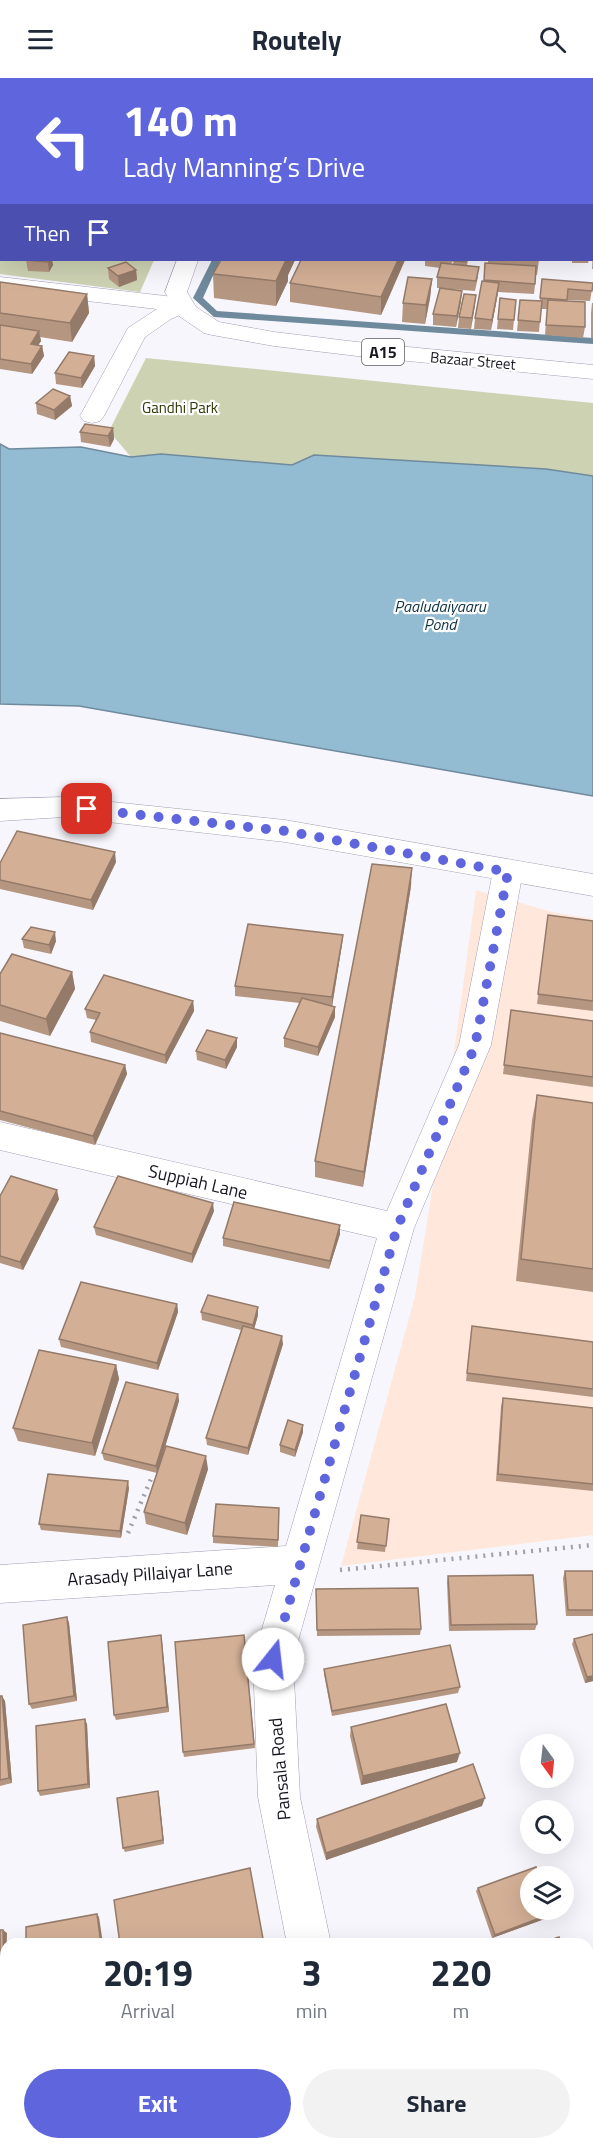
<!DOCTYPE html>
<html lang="en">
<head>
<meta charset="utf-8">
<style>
  body { margin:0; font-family:"Titillium Web",sans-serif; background:#f2f2f3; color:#1f2937; height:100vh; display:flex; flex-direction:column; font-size:22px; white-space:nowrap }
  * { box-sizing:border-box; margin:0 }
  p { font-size:20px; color:#747a83 }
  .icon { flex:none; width:33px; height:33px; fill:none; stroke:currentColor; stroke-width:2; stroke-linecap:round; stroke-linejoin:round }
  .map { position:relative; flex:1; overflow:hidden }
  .drawer { position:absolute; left:0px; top:1860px; width:594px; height:212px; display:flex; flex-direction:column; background:#fff; border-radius:18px 18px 0 0; box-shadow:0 6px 24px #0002 }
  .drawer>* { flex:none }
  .banner { position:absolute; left:0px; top:0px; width:594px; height:183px; box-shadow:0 6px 24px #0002; background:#5e65dd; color:#fff; overflow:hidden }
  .needle { width:39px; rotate:165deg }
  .fabs { position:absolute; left:520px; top:1656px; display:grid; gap:12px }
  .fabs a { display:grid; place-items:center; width:54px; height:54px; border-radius:50%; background:#fff; box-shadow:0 6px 24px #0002; font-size:30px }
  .pin { position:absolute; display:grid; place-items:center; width:51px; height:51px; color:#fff; margin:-26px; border-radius:12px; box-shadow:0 3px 9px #0006 }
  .me { position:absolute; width:66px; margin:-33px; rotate:16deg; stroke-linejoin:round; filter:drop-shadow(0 0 4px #0008) }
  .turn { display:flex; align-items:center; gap:21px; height:126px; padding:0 24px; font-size:27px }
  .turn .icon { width:78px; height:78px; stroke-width:2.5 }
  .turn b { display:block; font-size:42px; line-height:51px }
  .then { display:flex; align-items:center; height:57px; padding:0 24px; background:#0003; gap:12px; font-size:22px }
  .eta { display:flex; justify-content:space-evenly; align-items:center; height:102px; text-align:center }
  .eta b { font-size:36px; font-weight:700; line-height:42px }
  .primary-button { display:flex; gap:12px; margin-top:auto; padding:12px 24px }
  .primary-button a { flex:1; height:69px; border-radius:36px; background:#5e65dd; color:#fff; font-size:24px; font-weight:700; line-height:69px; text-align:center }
  .primary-button a+a { background:#f2f2f3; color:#1f2937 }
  header { display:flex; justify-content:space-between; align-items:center; height:78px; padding:0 24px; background:#fff; font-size:27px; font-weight:700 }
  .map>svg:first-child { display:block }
</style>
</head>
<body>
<header><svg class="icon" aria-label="menu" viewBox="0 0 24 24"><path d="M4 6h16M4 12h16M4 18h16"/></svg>Routely<svg class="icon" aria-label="search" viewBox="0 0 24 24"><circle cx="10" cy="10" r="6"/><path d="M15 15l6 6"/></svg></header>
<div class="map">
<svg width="593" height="2071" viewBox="0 0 593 2071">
  <rect width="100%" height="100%" fill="#f7f6fc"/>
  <polygon fill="#ffe8db" points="476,812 552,834 593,841 593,1457 341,1488 415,1218 451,996"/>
  <g fill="#ccd2b2">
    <polygon points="1,63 2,182 154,182 140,214 0,196"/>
    <polygon points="146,280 593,325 593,398 546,391 314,377 292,387 161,376 131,379 109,353"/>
  </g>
  <polygon fill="#93bcd2" stroke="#6e8a9c" stroke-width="1.5" points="0,366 9,371 81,369 131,379 161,376 292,387 314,377 546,391 593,398 593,718 79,628 0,626"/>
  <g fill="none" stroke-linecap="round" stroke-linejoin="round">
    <polygon fill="#6e8a9c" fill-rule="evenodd" points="212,182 220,182 203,220 217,233 593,260 593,266 214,239 193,220"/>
    <g stroke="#a39db6" stroke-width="1">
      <g id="minor">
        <rect x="592" y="135" width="1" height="12"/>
        <polygon points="0,199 183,220 191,222 194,227 191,232 171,241 145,259 104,338 100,343 92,345 84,343 80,338 128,250 157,231 0,213"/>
        <polygon points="508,782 519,785 523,793 491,967 414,1150 293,1581 300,1719 331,1866 287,1866 258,1719 253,1581 275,1507 0,1525 0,1487 286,1468 377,1160 0,1072 0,1044 387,1133 459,967 493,793 497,785"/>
        <polygon points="70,2066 134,2066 132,2071 68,2071"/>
        <polygon points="333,2066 379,2066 380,2071 334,2071"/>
      </g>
    </g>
    <g stroke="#a39db6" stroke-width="1">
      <g id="major">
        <polygon points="309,0 329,0 308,2"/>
        <polygon points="64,719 285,742 593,796 593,818 285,764 64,739 0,743 0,721"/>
      </g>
    </g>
    <g stroke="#a39db6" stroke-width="1">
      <g id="highway">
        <rect x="0" y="12" width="2" height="12"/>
        <polygon points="177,182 198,182 187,214 196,229 219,244 274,254 357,264 593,287 593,301 357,278 274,268 212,257 204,255 179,238 165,214"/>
      </g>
    </g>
    <g stroke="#a19fa7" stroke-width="4.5" stroke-dasharray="2 6" stroke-linecap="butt">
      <polyline points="128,1455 151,1401"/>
      <polyline points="340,1492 593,1467"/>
    </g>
    <use href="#minor" fill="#fff" fill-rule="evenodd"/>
    <use href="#major" fill="#fff" fill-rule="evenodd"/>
    <use href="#highway" fill="#fff" fill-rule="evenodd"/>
  </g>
  <g fill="#b59681">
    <polygon points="52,0 98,0 96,2 52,2"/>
    <polygon points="345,0 593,0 593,129 592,2 464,2"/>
    <rect x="0" y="121" width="2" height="46"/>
    <polygon points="593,173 593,191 592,191"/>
    <polygon points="26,182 52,182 53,187 49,194 28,193"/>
    <polygon points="221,182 295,182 288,197 288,203 276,228 214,220 213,196"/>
    <polygon points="405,182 381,237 290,224 290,205"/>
    <polygon points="425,182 453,182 451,186 453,186 454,182 468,182 467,188 478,199 475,213 437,210 437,199 440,190 425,188"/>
    <polygon points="488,182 539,182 537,197 536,197 534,216 498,214 491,252 474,251 475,240 484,203 485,185 488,185"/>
    <polygon points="572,182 589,182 588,185 572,185"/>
    <polygon points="108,190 136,192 137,202 119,209 109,201"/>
    <polygon points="432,201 430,220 425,246 402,244 403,225"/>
    <polygon points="542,201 593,205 590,223 567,222 566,223 585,249 583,260 545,257 547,231 541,231 539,254 517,253 520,222 540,223"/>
    <polygon points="0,204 87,216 89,235 72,264 40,259 41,263 38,267 42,268 44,278 32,296 0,291"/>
    <polygon points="476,217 471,251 458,250 459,239"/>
    <polygon points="500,220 516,222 513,252 497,251"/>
    <polygon points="461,223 456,249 433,247 433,236"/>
    <polygon points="592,225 593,225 593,260 591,260 591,235"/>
    <polygon points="94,278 95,288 82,310 56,306 55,295"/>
    <polygon points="70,318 72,328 55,342 37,336 36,325"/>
    <polygon points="113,350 114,361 110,369 81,364 80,354"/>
    <polygon points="116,784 93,832 0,811 0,785"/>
    <polygon points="411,808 363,1109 315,1099 315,1083"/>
    <polygon points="548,837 593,843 593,933 537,926"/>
    <polygon points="343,857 342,866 332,928 335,939 318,978 284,969 284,960 300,925 235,918 235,908"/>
    <polygon points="22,861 56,863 51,876 24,870"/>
    <polygon points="72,894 75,911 50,958 0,943 0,896"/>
    <polygon points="193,923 194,933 166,986 91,964 90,954 96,942 87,940 85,931"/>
    <polygon points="510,942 593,943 593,1009 503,996"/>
    <polygon points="0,955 125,987 127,996 95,1067 0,1042"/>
    <polygon points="237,969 226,991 197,982 196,973"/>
    <polygon points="537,1017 593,1025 593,1214 516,1203 532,1042"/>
    <polygon points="0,1118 59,1121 23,1192 0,1185"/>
    <polygon points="214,1133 192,1185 96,1157 94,1149"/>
    <polygon points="340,1156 329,1191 223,1168 223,1160"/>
    <polygon points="177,1226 178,1234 158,1292 61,1269 59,1261"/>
    <polygon points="258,1229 258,1237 254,1251 283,1266 248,1377 207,1367 206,1360 241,1252 202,1242 201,1234"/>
    <polygon points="472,1248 593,1264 593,1319 466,1303"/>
    <polygon points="116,1287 119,1301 95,1378 18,1363 13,1350"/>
    <polygon points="178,1316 179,1323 157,1395 104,1382 102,1375"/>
    <polygon points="503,1320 593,1330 593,1413 496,1403 501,1328"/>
    <polygon points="303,1354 295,1379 280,1374 280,1367"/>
    <polygon points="208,1391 187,1457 146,1446 144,1434"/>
    <polygon points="129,1410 121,1460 41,1452 39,1446"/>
    <polygon points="279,1430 278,1469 213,1465 213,1458"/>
    <polygon points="361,1437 389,1441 385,1474 357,1471"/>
    <polygon points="565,1493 593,1493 593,1538 566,1538 563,1500"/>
    <polygon points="448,1498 537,1546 535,1552 449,1553 447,1504"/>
    <polygon points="316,1511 421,1551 420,1557 317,1558"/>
    <polygon points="67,1539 69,1545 77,1623 32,1631 29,1626"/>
    <polygon points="593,1556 593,1603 585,1605 572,1566 574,1561"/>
    <polygon points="161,1557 169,1634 116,1642 114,1637"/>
    <polygon points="244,1557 255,1670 184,1679 183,1674"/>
    <polygon points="324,1591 460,1609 458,1615 332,1638 324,1596"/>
    <polygon points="0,1618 5,1623 12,1705 0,1708"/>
    <polygon points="87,1646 90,1710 40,1718 38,1713"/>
    <polygon points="351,1649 457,1684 361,1707 350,1658"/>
    <polygon points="158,1713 159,1718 164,1766 125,1774 123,1770"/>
    <polygon points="482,1728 326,1782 316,1749 317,1741"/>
    <polygon points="478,1810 553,1835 550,1839 492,1860 476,1813"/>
    <polygon points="429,2066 561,2066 542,2071 430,2071"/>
  </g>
  <g fill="#947a69">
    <polygon points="88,0 98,0 96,2 87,2"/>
    <polygon points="49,182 52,182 53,187 49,194 48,184"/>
    <polygon points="286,182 295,182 288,197 288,203 276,228 276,203"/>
    <polygon points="398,182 405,182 381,237 381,219"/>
    <polygon points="136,192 137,202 119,209 118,198"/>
    <polygon points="432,201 430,220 425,246 426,227"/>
    <polygon points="499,205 498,215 491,252 492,242"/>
    <polygon points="462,213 461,223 456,249 457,238"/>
    <polygon points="87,216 89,235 72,264 70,245"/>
    <polygon points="476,217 475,227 471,251 472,240"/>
    <polygon points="39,253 41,263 32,277 31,266"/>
    <polygon points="42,268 44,278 32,296 31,286"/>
    <polygon points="94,278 95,288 82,310 81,300"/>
    <polygon points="70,318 72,328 55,342 54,332"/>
    <polygon points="113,350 114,361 110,369 108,358"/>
    <polygon points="115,774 116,784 93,832 91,822"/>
    <polygon points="412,790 411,808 363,1109 364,1094"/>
    <polygon points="55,854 56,863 51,876 49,867"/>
    <polygon points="343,857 342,866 332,929 332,919"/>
    <polygon points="72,894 75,911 50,958 46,941"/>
    <polygon points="193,923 194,933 166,986 165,977"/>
    <polygon points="335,929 335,939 318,978 318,969"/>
    <polygon points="237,960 237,969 226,991 225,982"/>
    <polygon points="125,987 127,996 95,1067 93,1058"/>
    <polygon points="57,1112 59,1121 23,1192 20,1184"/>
    <polygon points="213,1125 214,1133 192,1185 192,1176"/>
    <polygon points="340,1147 340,1156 329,1191 330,1183"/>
    <polygon points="177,1226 178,1234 158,1292 157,1285"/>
    <polygon points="258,1229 258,1237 253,1255 253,1247"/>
    <polygon points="282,1258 283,1266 248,1377 248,1370"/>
    <polygon points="116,1287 119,1301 95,1378 92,1365"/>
    <polygon points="178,1316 179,1323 157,1395 156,1388"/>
    <polygon points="303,1347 303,1354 295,1379 295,1372"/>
    <polygon points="206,1378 208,1391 187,1457 185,1445"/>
    <polygon points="128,1403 129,1410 121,1460 120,1453"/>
    <polygon points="67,1539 69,1545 77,1623 74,1618"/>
    <polygon points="161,1557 162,1563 169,1634 167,1629"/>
    <polygon points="593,1598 593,1603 585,1605 587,1599"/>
    <polygon points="2,1618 5,1623 12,1705 9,1700"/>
    <polygon points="85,1641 87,1646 90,1710 88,1706"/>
    <polygon points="460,1675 457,1684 361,1707 363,1698"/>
    <polygon points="158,1713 159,1718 164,1766 163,1762"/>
    <polygon points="485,1720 482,1728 326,1782 326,1775"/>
    <polygon points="553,1835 550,1839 492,1860 495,1857"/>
    <polygon points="97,1836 99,1839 103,1866 101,1866"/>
    <polygon points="3,1852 7,1855 6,1888 4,1886"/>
    <polygon points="0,1925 6,1980 0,1981"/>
  </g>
  <g fill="#d3af96" stroke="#947a69" stroke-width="1.5">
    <polygon points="182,0 198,0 208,2 181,2"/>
    <rect x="345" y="0" width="115" height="2"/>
    <polygon points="465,0 593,0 593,20 592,2 465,2"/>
    <rect x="592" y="25" width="1" height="32"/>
    <rect x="0" y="121" width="2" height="28"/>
    <polygon points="26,182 49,182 48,184"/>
    <polygon points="221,182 286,182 276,203 213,196"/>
    <polygon points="301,182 398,182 381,219 290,205"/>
    <polygon points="454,182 466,182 466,184 453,183"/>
    <polygon points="126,184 136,192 118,198 108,190"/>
    <polygon points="441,185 479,189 476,203 437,199"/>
    <polygon points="485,185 536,188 535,206 484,202"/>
    <polygon points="408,199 432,201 426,227 403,225"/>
    <polygon points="542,201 593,205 592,213 568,211 567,222 540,220"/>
    <polygon points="482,203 499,205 492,242 475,240"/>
    <polygon points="0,204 87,216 70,245 0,235"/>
    <polygon points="440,210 462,213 457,238 433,236"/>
    <polygon points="464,216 476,217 472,240 459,239"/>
    <polygon points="500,220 516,222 514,242 498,241"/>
    <polygon points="520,222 542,223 540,244 518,242"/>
    <polygon points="548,222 585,224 585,249 546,247"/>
    <polygon points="0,247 39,253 31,266 42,268 31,286 0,281"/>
    <polygon points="69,274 94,278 81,300 55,295"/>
    <polygon points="53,311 70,318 54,332 36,325"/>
    <polygon points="85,346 113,350 108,358 80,354"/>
    <polygon points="17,753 115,774 91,822 0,802 0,785"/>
    <polygon points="372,786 412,790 364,1094 315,1083"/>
    <polygon points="548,837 593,843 593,923 538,916"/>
    <polygon points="248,846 343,857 332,919 235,908"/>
    <polygon points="31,849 55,854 49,867 22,861"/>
    <polygon points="12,876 72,894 46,941 0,927 0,896"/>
    <polygon points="104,897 193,923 165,977 90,954 100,935 85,931"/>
    <polygon points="302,920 335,929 318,969 284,960"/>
    <polygon points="511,932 593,943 593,999 504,987"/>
    <polygon points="207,952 237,960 225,982 196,973"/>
    <polygon points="0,955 125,987 93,1058 0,1033"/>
    <polygon points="537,1017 593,1025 593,1191 521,1181"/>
    <polygon points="11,1098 57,1112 20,1184 0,1178 0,1118"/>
    <polygon points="118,1098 213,1125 192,1176 94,1149"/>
    <polygon points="234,1124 340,1147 330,1183 223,1160"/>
    <polygon points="81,1204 177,1226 157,1285 59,1261"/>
    <polygon points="208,1217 258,1229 253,1247 201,1234"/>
    <polygon points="243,1248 282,1258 248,1370 206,1360"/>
    <polygon points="472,1248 593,1264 593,1311 467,1295"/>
    <polygon points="39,1272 116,1287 92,1365 13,1350"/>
    <polygon points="126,1304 178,1316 156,1388 102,1375"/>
    <polygon points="503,1320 593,1330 593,1406 498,1396"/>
    <polygon points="288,1342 303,1347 295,1372 280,1367"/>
    <polygon points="166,1368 206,1378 185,1445 144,1434"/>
    <polygon points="48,1396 128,1403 120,1453 39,1446"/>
    <polygon points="216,1426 279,1430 278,1462 213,1458"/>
    <polygon points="361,1437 389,1441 386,1468 357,1464"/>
    <polygon points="565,1493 593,1493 593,1532 568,1532"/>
    <polygon points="533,1497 537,1546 451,1547 448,1498"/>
    <polygon points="418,1510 421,1551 317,1552 316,1511"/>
    <polygon points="67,1539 74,1618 29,1626 23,1547"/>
    <polygon points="593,1556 593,1598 587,1599 574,1561"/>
    <polygon points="161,1557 167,1629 114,1637 108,1564"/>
    <polygon points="244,1557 254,1666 183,1674 175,1564"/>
    <polygon points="450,1567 460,1609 332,1633 324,1591"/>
    <polygon points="0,1618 2,1618 9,1700 0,1702"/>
    <polygon points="446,1626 460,1675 363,1698 351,1649"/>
    <polygon points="85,1641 88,1706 38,1713 36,1648"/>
    <polygon points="473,1686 485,1720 326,1775 317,1741"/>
    <polygon points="158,1713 163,1762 123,1770 117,1720"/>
    <polygon points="536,1789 539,1798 531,1798 531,1832 551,1832 553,1835 495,1857 478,1810"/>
    <polygon points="250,1790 264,1866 120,1866 114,1822"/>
    <polygon points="97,1836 101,1866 26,1866 26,1849"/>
    <polygon points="0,1852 3,1852 4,1886 0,1887"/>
    <polygon points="559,1859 562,1866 538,1866"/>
    <polygon points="6,1888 6,1924 2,1889"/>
    <polygon points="256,2066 307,2066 308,2071 237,2071"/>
    <polygon points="433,2066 560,2066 541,2071 434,2071"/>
  </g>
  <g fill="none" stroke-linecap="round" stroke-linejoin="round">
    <polyline stroke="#5e65dd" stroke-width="10" stroke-dasharray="0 18" points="87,731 285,753 508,794 475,968 397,1150 273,1581"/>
  </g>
  <g text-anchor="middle" stroke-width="4.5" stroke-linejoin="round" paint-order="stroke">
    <g font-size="15" fill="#18161f" stroke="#fff">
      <text transform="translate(473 283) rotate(5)" y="5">Bazaar Street</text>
    </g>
    <g font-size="15" fill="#323808" stroke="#fff">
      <text x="180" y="335">Gandhi Park</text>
    </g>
    <rect fill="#fff" stroke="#5d5c62" stroke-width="1.5" x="362" y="261" width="42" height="26" rx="4.5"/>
    <g font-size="16" font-weight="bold" fill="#18161f">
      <text x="383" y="280">A15</text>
    </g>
    <g font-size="16" font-style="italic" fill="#0d3242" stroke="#fff">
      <text x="440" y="534">Paaludaiyaaru<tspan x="440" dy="18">Pond</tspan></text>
    </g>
    <g font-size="18" fill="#18161f" stroke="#fff">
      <text transform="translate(198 1104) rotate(13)" y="6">Suppiah Lane</text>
      <text transform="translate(150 1496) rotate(-4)" y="6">Arasady Pillaiyar Lane</text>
      <text transform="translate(280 1691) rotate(-95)" y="6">Pansala Road</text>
    </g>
  </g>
</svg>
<div class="fabs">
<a><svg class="needle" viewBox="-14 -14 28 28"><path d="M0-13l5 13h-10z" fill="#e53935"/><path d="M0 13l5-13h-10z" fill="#747a83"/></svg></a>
<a><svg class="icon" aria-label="search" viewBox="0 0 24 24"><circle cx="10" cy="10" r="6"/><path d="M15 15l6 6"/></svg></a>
<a><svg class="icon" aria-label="layers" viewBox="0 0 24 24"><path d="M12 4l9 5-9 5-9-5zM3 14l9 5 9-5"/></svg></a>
</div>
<div class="pin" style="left:87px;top:731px;background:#d93025"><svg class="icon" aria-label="arrive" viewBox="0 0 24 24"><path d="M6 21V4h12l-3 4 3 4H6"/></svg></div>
<svg class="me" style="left:273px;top:1581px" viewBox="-20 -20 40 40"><circle r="19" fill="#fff"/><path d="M0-13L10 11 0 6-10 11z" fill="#5e65dd"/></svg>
<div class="banner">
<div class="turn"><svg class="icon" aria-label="left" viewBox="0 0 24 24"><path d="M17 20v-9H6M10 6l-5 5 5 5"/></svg><div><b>140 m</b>Lady Manning’s Drive</div></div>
<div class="then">Then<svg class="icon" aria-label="arrive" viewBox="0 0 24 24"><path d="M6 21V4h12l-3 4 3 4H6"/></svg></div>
</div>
<section class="drawer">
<div class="eta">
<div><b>20:19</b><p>Arrival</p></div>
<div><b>3</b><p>min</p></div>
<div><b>220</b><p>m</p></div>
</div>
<div class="primary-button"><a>Exit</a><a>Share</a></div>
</section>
</div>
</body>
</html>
